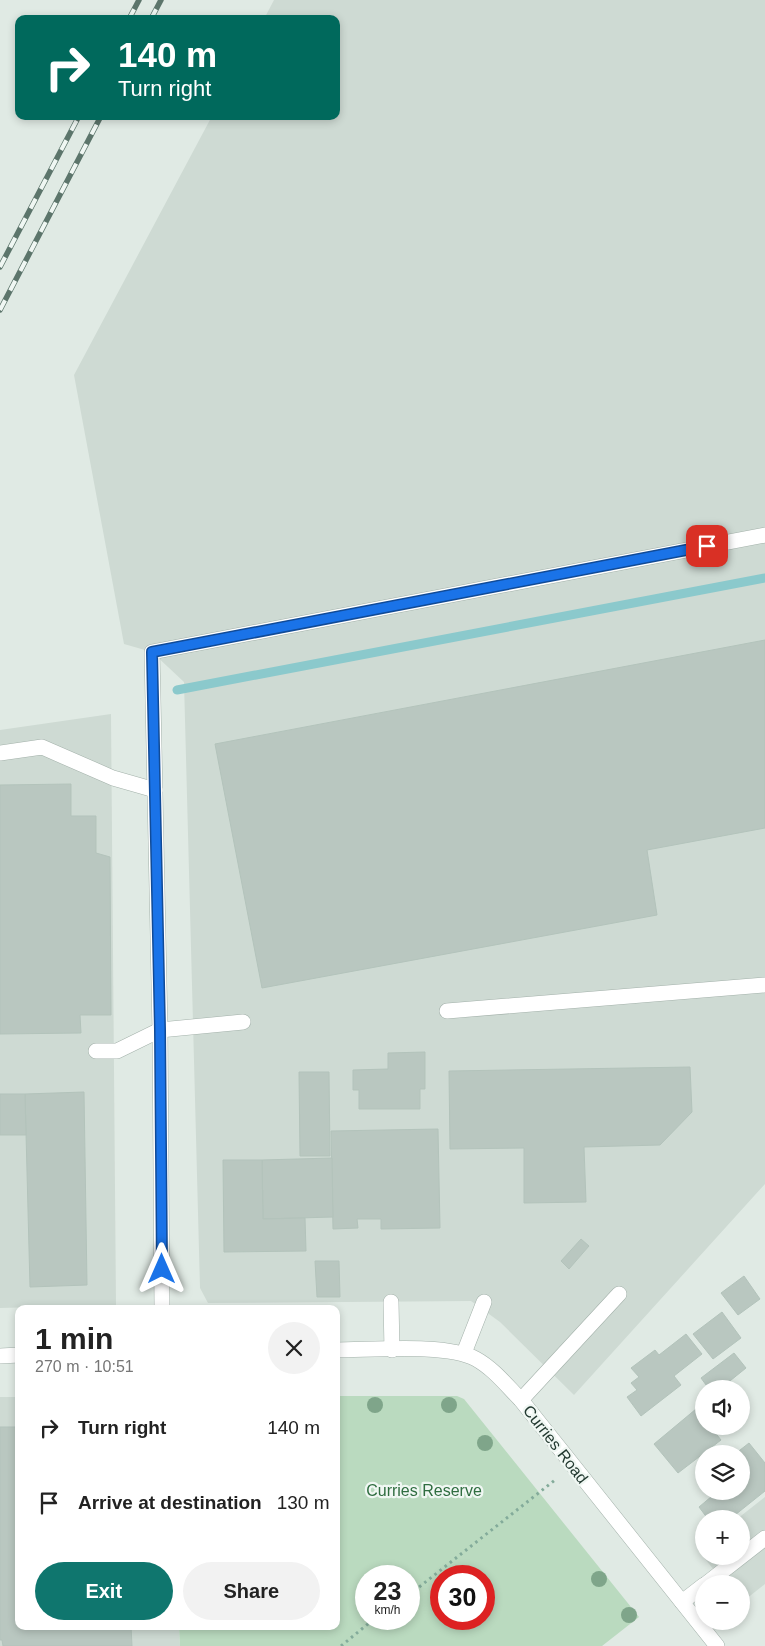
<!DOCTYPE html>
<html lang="en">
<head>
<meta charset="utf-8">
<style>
  body { margin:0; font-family:Arial,sans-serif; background:#f2f2f2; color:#222; height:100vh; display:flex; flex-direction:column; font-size:19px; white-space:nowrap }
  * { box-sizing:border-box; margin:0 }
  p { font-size:16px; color:#767676 }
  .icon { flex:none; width:28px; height:28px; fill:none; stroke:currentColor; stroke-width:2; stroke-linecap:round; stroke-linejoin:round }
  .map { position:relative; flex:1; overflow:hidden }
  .side { position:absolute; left:15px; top:1305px; width:325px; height:325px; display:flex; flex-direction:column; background:#fff; border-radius:10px; box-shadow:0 2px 8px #0003 }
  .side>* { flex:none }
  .guide { position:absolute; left:15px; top:15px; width:325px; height:105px; border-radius:10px; box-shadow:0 2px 8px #0003; background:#00695c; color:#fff; overflow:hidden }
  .controls { position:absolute; left:695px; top:1380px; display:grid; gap:10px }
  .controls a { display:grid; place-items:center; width:55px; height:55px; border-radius:50%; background:#fff; box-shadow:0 2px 8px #0003; font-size:25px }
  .speed { position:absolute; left:355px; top:1565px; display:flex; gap:10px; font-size:25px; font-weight:700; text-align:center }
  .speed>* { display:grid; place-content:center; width:65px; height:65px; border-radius:50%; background:#fff; box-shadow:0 2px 8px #0003; line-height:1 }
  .speed small { font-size:12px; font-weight:400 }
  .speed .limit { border:8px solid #d22; background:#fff; color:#111 }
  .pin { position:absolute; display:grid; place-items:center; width:42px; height:42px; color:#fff; margin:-21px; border-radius:10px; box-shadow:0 2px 8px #0006 }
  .me { position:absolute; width:55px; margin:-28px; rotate:0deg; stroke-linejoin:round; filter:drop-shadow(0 0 4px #0008) }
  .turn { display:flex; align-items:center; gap:18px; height:105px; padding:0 20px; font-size:22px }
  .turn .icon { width:65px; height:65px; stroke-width:2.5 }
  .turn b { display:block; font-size:35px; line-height:42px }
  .round { display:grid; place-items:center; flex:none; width:52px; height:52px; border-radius:26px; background:#f2f2f2 }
  .summary { display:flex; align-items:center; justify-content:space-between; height:85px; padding:0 20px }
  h1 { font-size:30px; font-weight:600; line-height:38px }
  .button { display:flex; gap:10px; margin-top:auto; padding:10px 20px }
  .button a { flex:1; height:58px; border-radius:30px; background:#0f766e; color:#fff; font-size:20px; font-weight:600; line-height:58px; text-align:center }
  .button a+a { background:#f2f2f2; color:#222 }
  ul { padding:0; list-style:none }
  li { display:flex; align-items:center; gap:15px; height:75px; padding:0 20px }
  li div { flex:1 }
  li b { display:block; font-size:19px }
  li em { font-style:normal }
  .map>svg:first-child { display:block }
</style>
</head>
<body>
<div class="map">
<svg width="765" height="1646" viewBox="0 0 765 1646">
  <rect width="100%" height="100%" fill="#e0eae4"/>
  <g fill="#cedad3">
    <polygon points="274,0 765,0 765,1184 574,1395 500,1322 471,1301 208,1303 200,1288 184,682 152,652 124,644 74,375 212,116 336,116 336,19 264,19"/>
    <polygon points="111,714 116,1305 0,1308 0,730"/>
    <polygon points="0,1397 19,1397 19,1626 179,1626 180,1646 0,1646"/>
    <polygon points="765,1497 765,1584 741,1603 741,1584 725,1584 698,1550 704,1546 704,1556 741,1556 741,1519 737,1519"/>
  </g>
  <path fill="#badabf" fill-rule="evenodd" d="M 336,1396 L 457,1396 L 464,1399 L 639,1617 L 602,1646 L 180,1646 L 179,1626 L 336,1626 ZM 366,1576 L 409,1576 L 409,1619 L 366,1619 ZM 441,1576 L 484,1576 L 484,1619 L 441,1619 Z"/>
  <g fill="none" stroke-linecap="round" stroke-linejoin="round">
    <polyline stroke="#8bc9cc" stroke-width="9" points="177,690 765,578"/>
  </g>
  <g fill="#b9c7c0" stroke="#b3c3bb">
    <polygon points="765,640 765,828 647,850 657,915 262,988 215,744"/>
    <polygon points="71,784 71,816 96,816 96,853 110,857 111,1015 80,1015 81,1033 0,1034 0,785"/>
    <polygon points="425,1052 425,1089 420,1089 420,1109 359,1109 359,1090 353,1090 353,1070 388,1069 388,1053"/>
    <polygon points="690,1067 692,1112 660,1145 584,1147 586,1202 524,1203 524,1148 450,1149 449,1071"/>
    <polygon points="299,1072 329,1072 330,1156 300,1156"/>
    <polygon points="84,1092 87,1285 30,1287 25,1094"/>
    <polygon points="0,1094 25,1094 26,1135 0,1135"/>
    <polygon points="438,1129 440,1228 381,1229 381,1219 357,1219 358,1228 333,1229 331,1131"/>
    <polygon points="332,1158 333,1217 263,1219 262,1160"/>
    <polygon points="223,1160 262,1160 263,1219 305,1218 306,1251 224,1252"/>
    <polygon points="581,1239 589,1246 569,1269 561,1261"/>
    <polygon points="315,1261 339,1261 340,1297 317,1297"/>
    <polygon points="744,1276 760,1299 738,1315 721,1293"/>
    <polygon points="722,1312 741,1338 713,1359 693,1334"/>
    <polygon points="686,1334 702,1354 674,1376 681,1385 641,1416 627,1397 637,1390 631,1383 639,1377 631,1368 655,1350 659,1355"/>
    <polygon points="734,1353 746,1368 720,1389 709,1389 701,1378"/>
    <polygon points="696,1409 704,1418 704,1426 710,1426 721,1440 678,1473 654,1444"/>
    <polygon points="0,1427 19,1427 19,1626 131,1626 132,1646 3,1646 2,1640 0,1640"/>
    <polygon points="749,1443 765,1463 765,1491 730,1519 708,1519 699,1507 718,1491 741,1491 741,1454 735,1454"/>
  </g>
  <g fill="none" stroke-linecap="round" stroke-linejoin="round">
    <g stroke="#a3b1aa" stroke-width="16">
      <g id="minor">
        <polyline points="0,753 42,747 113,778 155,790"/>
        <polyline points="447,1011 765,985"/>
        <polyline points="96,1051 117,1051 160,1030 243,1022"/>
        <polyline points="391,1302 392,1350"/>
        <polyline points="162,1309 160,1030 152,652 765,535"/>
        <path d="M 336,1350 C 372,1350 447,1343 476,1359 C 494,1369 507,1386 521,1400 L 717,1646"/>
        <polyline points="464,1353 484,1302"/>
        <polyline points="0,1356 19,1355"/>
        <polyline points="521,1400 619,1294"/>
        <polyline points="706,1584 765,1538"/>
        <polyline points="682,1602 704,1585"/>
      </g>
    </g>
    <g stroke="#83ab9a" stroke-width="3" stroke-dasharray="2.5 4" stroke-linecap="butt">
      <polyline points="409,1595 555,1480"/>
      <polyline points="341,1646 374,1619"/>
    </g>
    <use href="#minor" stroke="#fff" stroke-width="15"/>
    <g stroke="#5c756b" stroke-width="5.5">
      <g id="rail">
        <polyline points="129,19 139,0"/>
        <polyline points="151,19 161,0"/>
        <polyline points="0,267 79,116"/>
        <polyline points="0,310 101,116"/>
      </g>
    </g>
    <use href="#rail" stroke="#f0f7f3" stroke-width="4" stroke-dasharray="11" stroke-linecap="butt"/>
  </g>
  <g fill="#7fa58a">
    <circle cx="375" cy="1405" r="8"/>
    <circle cx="449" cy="1405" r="8"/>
    <circle cx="485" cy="1443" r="8"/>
    <circle cx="599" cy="1579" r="8"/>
    <circle cx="629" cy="1615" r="8"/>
  </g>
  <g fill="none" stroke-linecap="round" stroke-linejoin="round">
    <g stroke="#114b97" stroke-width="12">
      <polyline id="route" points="162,1269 160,1030 152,652 707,546"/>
    </g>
    <use href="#route" stroke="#1a73e8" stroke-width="9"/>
  </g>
  <g text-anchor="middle" stroke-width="4.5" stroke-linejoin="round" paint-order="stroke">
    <g font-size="16" fill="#223930" stroke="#f0f7f3">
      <text transform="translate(556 1444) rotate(52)" y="6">Curries Road</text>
    </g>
    <g font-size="16" fill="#2f6d40" stroke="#f0f7f3">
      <text x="424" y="1496">Curries Reserve</text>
    </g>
  </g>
</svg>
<div class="controls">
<a><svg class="icon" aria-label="sound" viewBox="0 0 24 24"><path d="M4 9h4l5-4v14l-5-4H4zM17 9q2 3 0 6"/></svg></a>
<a><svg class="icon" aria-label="layers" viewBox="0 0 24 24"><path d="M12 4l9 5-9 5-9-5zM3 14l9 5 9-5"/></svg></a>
<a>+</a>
<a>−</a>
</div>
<div class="speed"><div>23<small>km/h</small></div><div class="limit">30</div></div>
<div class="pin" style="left:707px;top:546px;background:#d93025"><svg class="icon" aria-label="arrive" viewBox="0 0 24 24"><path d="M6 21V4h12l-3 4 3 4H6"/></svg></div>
<svg class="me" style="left:162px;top:1269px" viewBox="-20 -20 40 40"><path d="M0-17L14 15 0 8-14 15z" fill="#1a73e8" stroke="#fff" stroke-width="4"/></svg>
<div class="guide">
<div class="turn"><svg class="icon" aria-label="right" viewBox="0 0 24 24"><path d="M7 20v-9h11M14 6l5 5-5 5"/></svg><div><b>140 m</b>Turn right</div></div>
</div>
<section class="side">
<div class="summary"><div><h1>1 min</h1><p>270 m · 10:51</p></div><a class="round"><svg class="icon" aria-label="close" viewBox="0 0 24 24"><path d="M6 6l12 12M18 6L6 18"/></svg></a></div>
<ul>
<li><svg class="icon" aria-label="right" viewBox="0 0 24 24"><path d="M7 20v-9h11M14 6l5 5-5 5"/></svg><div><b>Turn right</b></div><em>140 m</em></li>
<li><svg class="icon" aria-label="arrive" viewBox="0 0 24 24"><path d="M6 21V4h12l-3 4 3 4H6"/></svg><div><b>Arrive at destination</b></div><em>130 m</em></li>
</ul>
<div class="button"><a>Exit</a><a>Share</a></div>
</section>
</div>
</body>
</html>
